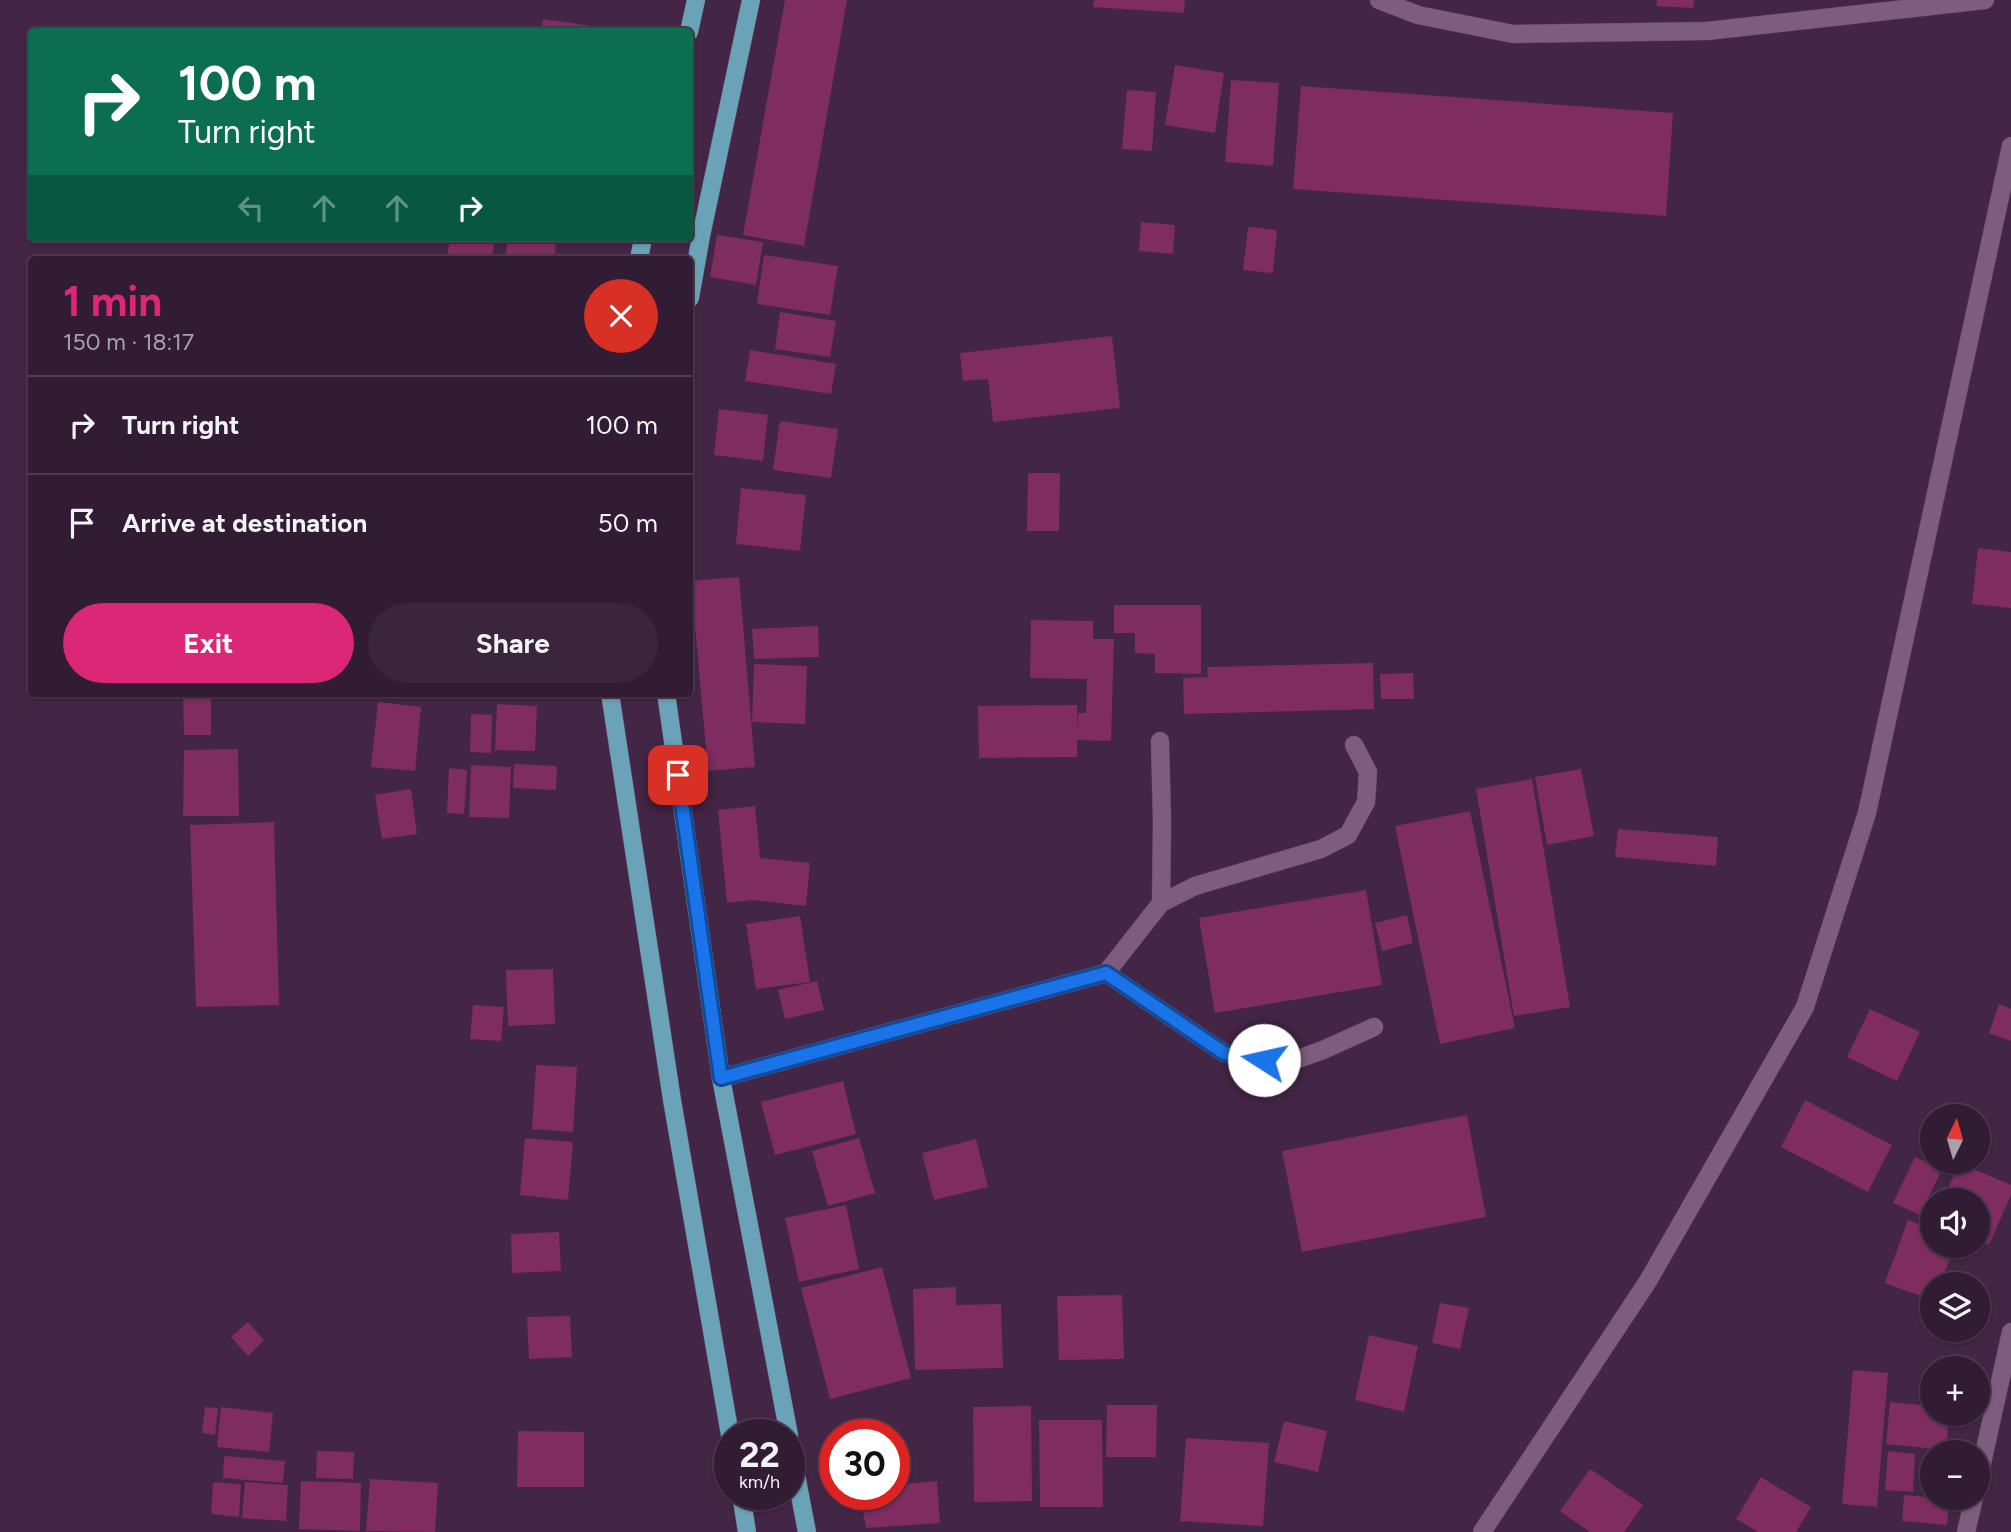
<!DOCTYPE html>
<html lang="en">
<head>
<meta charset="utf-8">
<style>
  body { margin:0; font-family:Figtree,sans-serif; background:#3a253c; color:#f1f3f6; height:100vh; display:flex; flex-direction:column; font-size:26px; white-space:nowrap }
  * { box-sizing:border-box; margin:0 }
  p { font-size:23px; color:#a8a1ac }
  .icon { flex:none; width:38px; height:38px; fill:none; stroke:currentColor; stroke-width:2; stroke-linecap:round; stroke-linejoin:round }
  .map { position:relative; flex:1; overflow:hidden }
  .drawer { position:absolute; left:28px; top:256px; width:665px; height:441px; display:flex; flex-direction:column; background:#321c34; border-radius:7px; box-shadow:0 2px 5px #0004,0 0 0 2px #4d3a4f }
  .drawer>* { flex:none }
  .guide { position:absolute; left:28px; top:28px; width:665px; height:214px; border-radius:7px; box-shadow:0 2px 5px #0004,0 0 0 2px #4d3a4f; background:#0b6e4f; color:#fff; overflow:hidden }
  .needle { width:46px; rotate:5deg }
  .fabs { position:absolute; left:1920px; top:1104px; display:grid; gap:14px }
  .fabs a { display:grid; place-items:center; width:70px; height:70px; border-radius:50%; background:#321c34; box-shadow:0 2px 5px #0004,0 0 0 2px #4d3a4f; font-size:35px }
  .speed { position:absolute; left:714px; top:1419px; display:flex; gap:14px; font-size:35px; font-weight:700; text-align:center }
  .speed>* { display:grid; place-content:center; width:91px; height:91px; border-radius:50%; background:#321c34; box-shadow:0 2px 5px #0004,0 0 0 2px #4d3a4f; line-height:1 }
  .speed small { font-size:18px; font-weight:400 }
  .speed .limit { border:10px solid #d22; background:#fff; color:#111 }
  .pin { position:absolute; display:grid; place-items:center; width:60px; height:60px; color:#fff; margin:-30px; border-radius:14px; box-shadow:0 4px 10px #0006 }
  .me { position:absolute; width:77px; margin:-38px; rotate:280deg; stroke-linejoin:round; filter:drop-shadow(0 0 5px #0008) }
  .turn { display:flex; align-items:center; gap:24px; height:147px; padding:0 35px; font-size:32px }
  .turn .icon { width:91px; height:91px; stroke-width:2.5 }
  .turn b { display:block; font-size:49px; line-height:60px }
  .lanes { display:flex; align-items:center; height:66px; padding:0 35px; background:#0003; justify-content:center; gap:35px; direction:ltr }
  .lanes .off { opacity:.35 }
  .round { display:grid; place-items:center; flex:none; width:74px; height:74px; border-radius:37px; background:#3a253c }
  .head { display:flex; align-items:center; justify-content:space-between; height:119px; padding:0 35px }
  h1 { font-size:42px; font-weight:700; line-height:52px; color:#db2777 }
  .primary-button { display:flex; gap:14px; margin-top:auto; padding:14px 35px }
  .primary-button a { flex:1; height:80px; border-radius:42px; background:#db2777; color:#fff; font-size:28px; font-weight:700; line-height:80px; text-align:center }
  .primary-button a+a { background:#3a253c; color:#f1f3f6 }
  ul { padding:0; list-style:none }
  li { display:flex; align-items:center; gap:21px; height:98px; padding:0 35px; border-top:2px solid #4d3a4f }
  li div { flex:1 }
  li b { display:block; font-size:26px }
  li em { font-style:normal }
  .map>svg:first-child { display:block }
</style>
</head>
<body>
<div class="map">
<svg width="2011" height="1532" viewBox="0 0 2011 1532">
  <rect width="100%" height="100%" fill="#432545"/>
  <g fill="#7f2c61">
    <polygon points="785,0 847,0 804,246 743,235"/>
    <polygon points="1094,0 1185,0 1184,13 1093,7"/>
    <polygon points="1657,0 1694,0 1693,8 1656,6"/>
    <polygon points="543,19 613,29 612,32 541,32"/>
    <polygon points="1175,65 1224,73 1215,133 1165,125"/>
    <polygon points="1231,80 1279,83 1273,166 1225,162"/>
    <polygon points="1301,86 1673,113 1666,216 1293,189"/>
    <polygon points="1127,90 1156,92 1152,151 1122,149"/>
    <polygon points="1141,222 1175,225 1173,254 1139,251"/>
    <polygon points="1248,227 1277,230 1273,273 1243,270"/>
    <polygon points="717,235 763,242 756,285 710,277"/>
    <polygon points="450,238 495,238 492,259 447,258"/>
    <polygon points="508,238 536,238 556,241 554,259 505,259"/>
    <polygon points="764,255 838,266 830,315 757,304"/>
    <polygon points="780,312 836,321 830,357 775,349"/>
    <polygon points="1112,336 1120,408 993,422 988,379 963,381 960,353"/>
    <polygon points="750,350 836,364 831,394 745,381"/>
    <polygon points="719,409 768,415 763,461 714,455"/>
    <polygon points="780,421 838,429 831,478 773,470"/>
    <polygon points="1028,473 1060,473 1059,531 1027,531"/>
    <polygon points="741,488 806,495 800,551 736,544"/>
    <polygon points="1978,548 2011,552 2011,608 1972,604"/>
    <polygon points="739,577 755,767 708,771 691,581"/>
    <polygon points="1114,605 1201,605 1201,674 1155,673 1155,654 1135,653 1135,633 1114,633"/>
    <polygon points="1031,620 1093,621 1093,639 1114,639 1111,741 1077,740 1077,757 979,758 978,706 1077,705 1077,733 1078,713 1086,713 1087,679 1030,678"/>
    <polygon points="818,626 819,657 754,659 752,629"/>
    <polygon points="1373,663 1374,709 1184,714 1183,678 1208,677 1207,667"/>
    <polygon points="754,664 807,666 805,724 752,722"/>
    <polygon points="1413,673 1414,699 1381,699 1380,674"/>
    <polygon points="183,693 211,693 211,735 184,735"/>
    <polygon points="378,702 421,707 415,771 371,767"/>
    <polygon points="497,704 537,706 535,751 495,750"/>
    <polygon points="471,714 492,715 491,753 470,752"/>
    <polygon points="238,749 239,816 183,816 184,750"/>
    <polygon points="514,764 557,766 556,790 513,788"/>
    <polygon points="471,765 511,767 509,818 469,817"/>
    <polygon points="449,768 467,770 464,814 447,813"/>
    <polygon points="1581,769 1594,836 1547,845 1535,777"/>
    <polygon points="1532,779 1570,1007 1514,1016 1476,789"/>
    <polygon points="411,789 417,834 382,839 375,795"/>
    <polygon points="755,806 760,858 810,863 806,906 752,900 727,903 718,810"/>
    <polygon points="1470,811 1515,1028 1440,1044 1395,826"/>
    <polygon points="274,822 279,1005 196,1007 190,825"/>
    <polygon points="1618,829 1718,837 1716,866 1615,857"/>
    <polygon points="1366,890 1382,985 1215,1013 1199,918"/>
    <polygon points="1407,915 1413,943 1382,951 1375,923"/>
    <polygon points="800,916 810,982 756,989 746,924"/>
    <polygon points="553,969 555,1024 508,1026 506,970"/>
    <polygon points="817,981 824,1010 785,1019 778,990"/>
    <polygon points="1999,1004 2011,1009 2011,1041 1989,1033"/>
    <polygon points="473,1005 504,1007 501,1041 470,1039"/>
    <polygon points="1870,1009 1920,1032 1897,1081 1847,1057"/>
    <polygon points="536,1065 577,1067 573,1132 532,1129"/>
    <polygon points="843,1081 856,1134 775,1155 761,1102"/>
    <polygon points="1805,1100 1892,1145 1868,1192 1781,1147"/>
    <polygon points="1467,1115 1486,1217 1302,1252 1282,1151"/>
    <polygon points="525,1138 573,1142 568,1200 520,1195"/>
    <polygon points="859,1138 875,1193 828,1206 812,1151"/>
    <polygon points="976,1139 988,1187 934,1200 922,1153"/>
    <polygon points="1915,1157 1942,1169 1920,1215 1893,1203"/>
    <polygon points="1959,1163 2011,1185 2011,1195 1989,1245 1978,1240 1978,1200 1943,1200"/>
    <polygon points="846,1205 859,1269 799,1282 785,1218"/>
    <polygon points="1908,1220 1932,1229 1932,1246 1955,1246 1940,1284 1932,1284 1932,1300 1885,1283"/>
    <polygon points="559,1232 561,1271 512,1273 511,1234"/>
    <polygon points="882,1267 911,1378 830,1399 801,1288"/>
    <polygon points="956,1287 956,1305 1001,1304 1003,1368 915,1370 913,1289"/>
    <polygon points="1122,1295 1124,1359 1059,1360 1057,1296"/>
    <polygon points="1440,1303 1469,1308 1460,1349 1432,1343"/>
    <polygon points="570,1316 572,1357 529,1359 527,1317"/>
    <polygon points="248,1322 264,1340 248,1356 231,1337"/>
    <polygon points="1369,1335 1418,1346 1404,1412 1355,1400"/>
    <polygon points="1853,1370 1888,1373 1877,1507 1842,1504"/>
    <polygon points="1890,1402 1932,1406 1932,1414 1949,1414 1946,1450 1886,1444"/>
    <polygon points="1107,1405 1157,1405 1156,1457 1106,1457"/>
    <polygon points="1031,1406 1032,1501 974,1502 973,1407"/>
    <polygon points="205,1407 218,1408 215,1435 202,1433"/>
    <polygon points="221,1407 273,1413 269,1452 217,1447"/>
    <polygon points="1039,1420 1102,1420 1103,1507 1040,1507"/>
    <polygon points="1284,1421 1327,1431 1318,1472 1274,1462"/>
    <polygon points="518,1431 584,1432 584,1487 517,1487"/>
    <polygon points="1186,1438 1269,1443 1263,1526 1180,1521"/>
    <polygon points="317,1451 354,1452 353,1479 316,1478"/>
    <polygon points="1888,1451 1915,1454 1913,1492 1885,1490"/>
    <polygon points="224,1456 285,1461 283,1483 223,1478"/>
    <polygon points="1590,1469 1643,1505 1624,1532 1590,1532 1560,1511"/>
    <polygon points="1761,1477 1811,1507 1796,1532 1758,1532 1736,1519"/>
    <polygon points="370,1479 438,1483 435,1532 366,1531"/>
    <polygon points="301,1481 361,1483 360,1531 299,1529"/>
    <polygon points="937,1481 940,1523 866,1528 860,1494 894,1494 894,1485"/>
    <polygon points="213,1482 241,1484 239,1517 211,1514"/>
    <polygon points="245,1482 288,1485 286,1521 242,1518"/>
    <polygon points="1904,1495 1949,1499 1947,1525 1902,1521"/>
  </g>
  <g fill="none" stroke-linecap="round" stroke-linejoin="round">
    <g stroke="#5d425e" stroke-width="19">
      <g id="street">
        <polyline points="1379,0 1418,15 1513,34 1707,31 1985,0"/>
        <polyline points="1160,741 1162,822 1161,903"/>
        <polyline points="1106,973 1224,1053 1284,1064 1323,1050 1374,1027"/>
        <polyline points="721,1078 1106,973 1161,903 1195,886 1321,849 1348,835 1366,802 1368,772 1354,745"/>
        <polyline points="1978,1481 2011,1332"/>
        <polyline points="1482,1532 1648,1281 1805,1007 1867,813 2011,146"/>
        <polyline points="1966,1532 1974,1498"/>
      </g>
    </g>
    <g stroke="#5d425e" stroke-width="19">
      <g id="primary">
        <polyline points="689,32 696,0"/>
        <polyline points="639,259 643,238"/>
        <polyline points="690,298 701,236 751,0"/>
        <polyline points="610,693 672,1100 730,1435"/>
        <polyline points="666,693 721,1078 789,1435"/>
        <polyline points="789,1438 807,1532"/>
        <polyline points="741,1494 747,1532"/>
      </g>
    </g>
    <use href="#street" stroke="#7d5c7f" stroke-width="18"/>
    <use href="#primary" stroke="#6aa2b7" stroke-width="18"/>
  </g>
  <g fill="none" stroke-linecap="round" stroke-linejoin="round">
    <g stroke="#114b97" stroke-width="18">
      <polyline id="route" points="678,775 721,1078 1106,973 1224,1053 1264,1060"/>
    </g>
    <use href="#route" stroke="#1a73e8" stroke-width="12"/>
  </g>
</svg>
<div class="fabs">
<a><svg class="needle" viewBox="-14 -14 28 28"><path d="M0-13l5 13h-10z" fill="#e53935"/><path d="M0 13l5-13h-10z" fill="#a8a1ac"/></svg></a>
<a><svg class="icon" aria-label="sound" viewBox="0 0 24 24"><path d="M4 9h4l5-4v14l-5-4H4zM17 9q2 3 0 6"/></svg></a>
<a><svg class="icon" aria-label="layers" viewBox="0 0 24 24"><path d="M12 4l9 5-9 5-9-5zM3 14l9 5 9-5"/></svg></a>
<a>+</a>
<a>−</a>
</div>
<div class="speed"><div>22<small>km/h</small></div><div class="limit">30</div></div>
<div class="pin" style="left:678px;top:775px;background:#d93025"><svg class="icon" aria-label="arrive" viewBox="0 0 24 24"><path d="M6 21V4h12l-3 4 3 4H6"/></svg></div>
<svg class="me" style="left:1264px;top:1060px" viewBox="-20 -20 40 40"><circle r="19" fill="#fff"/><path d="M0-13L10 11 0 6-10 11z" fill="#1a73e8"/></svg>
<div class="guide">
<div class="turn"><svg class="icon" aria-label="right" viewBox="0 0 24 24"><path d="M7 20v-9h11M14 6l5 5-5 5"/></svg><div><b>100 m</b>Turn right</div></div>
<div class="lanes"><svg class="icon off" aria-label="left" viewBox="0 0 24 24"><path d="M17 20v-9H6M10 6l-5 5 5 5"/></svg><svg class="icon off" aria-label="ahead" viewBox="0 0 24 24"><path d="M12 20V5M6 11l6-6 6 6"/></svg><svg class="icon off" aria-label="ahead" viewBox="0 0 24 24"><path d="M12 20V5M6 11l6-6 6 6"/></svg><svg class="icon" aria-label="right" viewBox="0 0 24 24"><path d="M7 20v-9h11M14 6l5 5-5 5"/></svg></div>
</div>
<section class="drawer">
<div class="head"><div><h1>1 min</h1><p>150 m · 18:17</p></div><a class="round" style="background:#d93025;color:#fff"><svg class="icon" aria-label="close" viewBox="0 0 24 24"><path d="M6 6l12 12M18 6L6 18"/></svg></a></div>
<ul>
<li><svg class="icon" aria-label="right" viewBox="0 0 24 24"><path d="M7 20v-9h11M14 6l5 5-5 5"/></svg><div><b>Turn right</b></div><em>100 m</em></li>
<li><svg class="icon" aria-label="arrive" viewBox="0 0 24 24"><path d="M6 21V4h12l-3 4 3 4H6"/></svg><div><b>Arrive at destination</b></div><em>50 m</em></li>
</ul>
<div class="primary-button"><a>Exit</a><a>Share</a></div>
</section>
</div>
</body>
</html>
